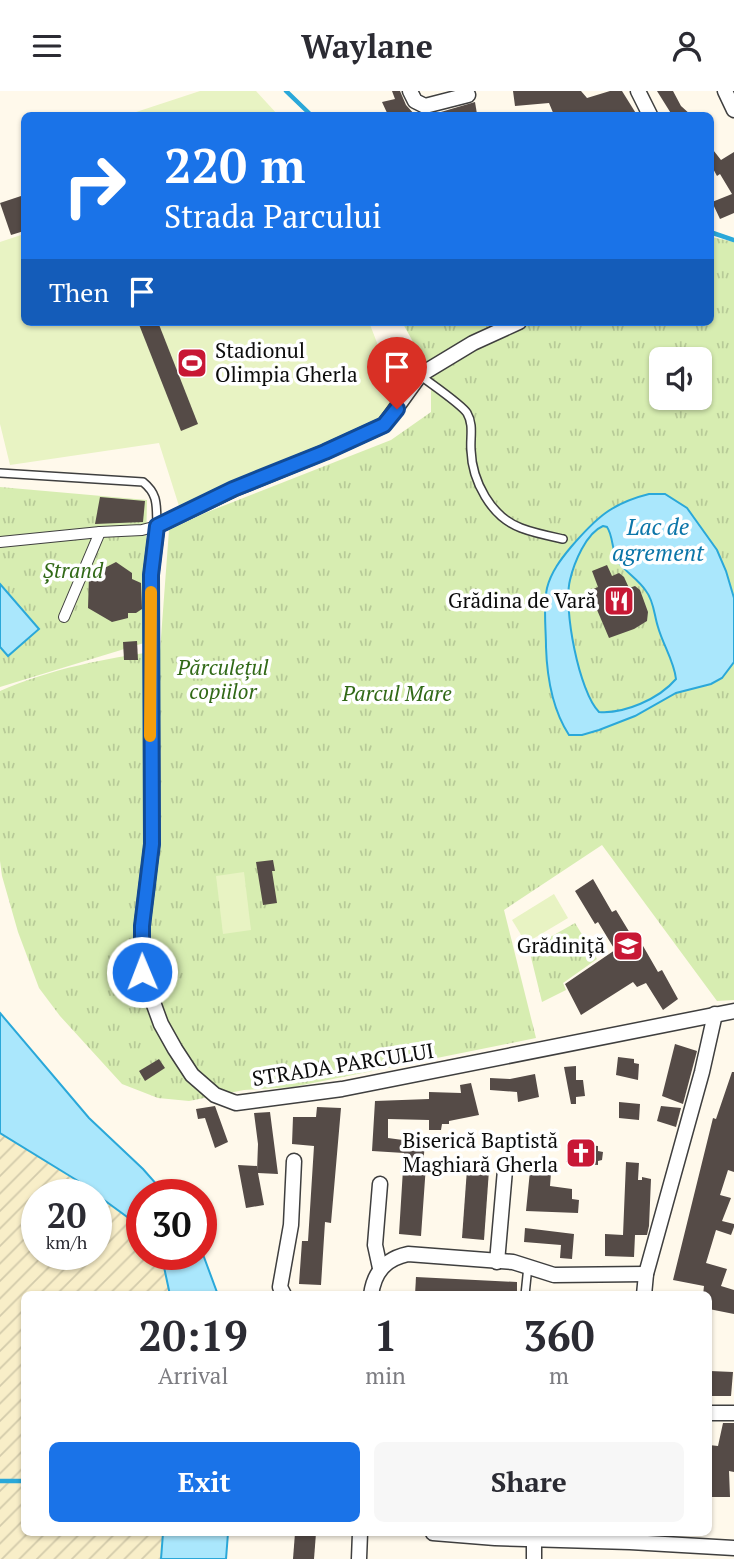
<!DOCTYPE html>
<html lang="en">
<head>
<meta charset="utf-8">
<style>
  body { margin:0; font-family:"PT Serif",serif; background:#f7f7f7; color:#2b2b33; height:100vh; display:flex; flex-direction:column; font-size:26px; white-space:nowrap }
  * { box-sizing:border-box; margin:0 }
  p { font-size:23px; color:#7c7c81 }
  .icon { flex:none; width:38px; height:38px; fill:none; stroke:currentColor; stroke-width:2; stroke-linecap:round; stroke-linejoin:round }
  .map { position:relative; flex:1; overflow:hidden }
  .panel { position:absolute; left:21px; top:1200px; width:691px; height:245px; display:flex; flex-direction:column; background:#fff; border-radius:10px; box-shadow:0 2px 5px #0004 }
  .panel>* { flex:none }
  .guide { position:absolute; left:21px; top:21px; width:693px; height:214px; border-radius:10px; box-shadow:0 2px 5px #0004; background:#1a73e8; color:#fff; overflow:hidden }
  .controls { position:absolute; left:649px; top:256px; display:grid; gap:14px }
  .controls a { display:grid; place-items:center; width:63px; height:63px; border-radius:10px; background:#fff; box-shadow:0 2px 5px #0004; font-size:35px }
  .speed { position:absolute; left:21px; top:1088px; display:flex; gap:14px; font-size:35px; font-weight:700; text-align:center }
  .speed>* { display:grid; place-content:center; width:91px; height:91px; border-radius:50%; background:#fff; box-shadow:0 2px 5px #0004; line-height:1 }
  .speed small { font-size:18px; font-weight:400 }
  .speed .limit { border:10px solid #d22; background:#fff; color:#111 }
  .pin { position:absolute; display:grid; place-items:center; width:60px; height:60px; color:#fff; margin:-72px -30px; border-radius:50% 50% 50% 0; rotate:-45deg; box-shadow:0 0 7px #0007 }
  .pin .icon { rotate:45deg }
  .me { position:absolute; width:77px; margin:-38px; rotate:359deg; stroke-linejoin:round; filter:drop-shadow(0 0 5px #0008) }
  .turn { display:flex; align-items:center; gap:24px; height:147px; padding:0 28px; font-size:32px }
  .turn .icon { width:91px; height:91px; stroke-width:2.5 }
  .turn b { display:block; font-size:49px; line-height:60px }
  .then { display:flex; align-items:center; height:66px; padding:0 28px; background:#0003; gap:14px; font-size:26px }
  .eta { display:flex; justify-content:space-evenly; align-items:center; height:119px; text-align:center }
  .eta b { font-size:42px; font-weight:700; line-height:49px }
  .primary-button { display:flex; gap:14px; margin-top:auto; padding:14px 28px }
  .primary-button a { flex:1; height:80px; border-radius:10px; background:#1a73e8; color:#fff; font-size:28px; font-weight:700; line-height:80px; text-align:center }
  .primary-button a+a { background:#f7f7f7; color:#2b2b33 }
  header { display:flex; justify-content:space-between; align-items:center; height:91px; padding:0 28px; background:#fff; font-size:32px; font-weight:700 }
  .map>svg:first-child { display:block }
</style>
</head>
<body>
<header><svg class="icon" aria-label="menu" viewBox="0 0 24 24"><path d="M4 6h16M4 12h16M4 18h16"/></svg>Waylane<svg class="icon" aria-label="person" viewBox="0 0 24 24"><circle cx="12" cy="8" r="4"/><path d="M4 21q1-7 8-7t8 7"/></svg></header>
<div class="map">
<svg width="734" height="1468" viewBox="0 0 734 1468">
  <defs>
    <pattern id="farmland-furrows" width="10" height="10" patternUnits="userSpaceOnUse" patternTransform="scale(1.75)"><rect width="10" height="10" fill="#f8eec8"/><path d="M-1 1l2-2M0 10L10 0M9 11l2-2" fill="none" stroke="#d3cbab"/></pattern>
    <pattern id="park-tufts" width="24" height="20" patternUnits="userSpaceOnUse" patternTransform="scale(1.75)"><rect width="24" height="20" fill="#d7edb1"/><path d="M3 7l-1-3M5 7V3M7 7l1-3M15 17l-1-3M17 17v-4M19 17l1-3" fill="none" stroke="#b7ca97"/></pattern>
  </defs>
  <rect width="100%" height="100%" fill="#fff9eb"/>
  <path fill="url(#farmland-furrows)" fill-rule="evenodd" d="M 0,1042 L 47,1070 L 134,1131 L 142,1142 L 142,1164 L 156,1164 L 164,1176 L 170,1204 L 24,1204 L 24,1442 L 163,1442 L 161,1468 L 0,1468 ZM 37,1104 L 96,1104 L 96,1164 L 37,1164 Z"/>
  <g fill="url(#park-tufts)" fill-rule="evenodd">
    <path d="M 711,146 L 734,151 L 734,909 L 717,910 L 602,754 L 504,819 L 536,947 L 293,996 L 244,999 L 189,1010 L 158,1007 L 122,993 L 60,925 L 39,897 L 18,841 L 2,785 L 0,770 L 0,600 C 50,578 106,567 160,560 L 169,439 L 205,422 L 391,349 L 431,321 L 431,297 L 412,249 L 402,231 L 710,231 ZM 662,268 L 700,268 L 700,306 L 662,306 Z"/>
    <polygon points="0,396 147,409 144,552 0,596"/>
    <polygon points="575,832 597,868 563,892 566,899 542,911 529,858"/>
  </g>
  <g fill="#e8f3c3">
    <polygon points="200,0 256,0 278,24 127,24"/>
    <polygon points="24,143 24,231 369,231 401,314 391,327 179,415 159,352 10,374 0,333 0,151"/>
    <polygon points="244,781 251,839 223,843 216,785"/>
    <polygon points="554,803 568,827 526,852 512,829"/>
  </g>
  <g fill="#aae7fc" stroke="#2aa8d9" stroke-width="2" fill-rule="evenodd">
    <path d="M 649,403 L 665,403 L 687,417 L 717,459 L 726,480 L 734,507 L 734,571 L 722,587 L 711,593 L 676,602 L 635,625 L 599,639 L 582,644 L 569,644 C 552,618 547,587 546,556 C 546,537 543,516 547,497 C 551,481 561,468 571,456 C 596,427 612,412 649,403 ZM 603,435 L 607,436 C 614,446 611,461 619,472 C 627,482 639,489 646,500 C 654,510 654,524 658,536 C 663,554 674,570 676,588 C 659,608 624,623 599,621 C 579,601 563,517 570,489 C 574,472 586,442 603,435 Z"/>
    <polygon points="0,493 39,538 8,565 0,556"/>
    <polygon points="0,922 89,1027 143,1078 166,1104 142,1104 142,1142 134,1131 78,1090 0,1042"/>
    <polygon points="201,1158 218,1204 170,1204 164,1176 156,1164 201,1164"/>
    <polygon points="163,1442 228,1442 226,1468 161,1468"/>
  </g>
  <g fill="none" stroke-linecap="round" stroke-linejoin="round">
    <g stroke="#2aa8d9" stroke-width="4.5">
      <polyline points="286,0 311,24"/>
      <polyline points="710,141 734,149"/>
      <polyline points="0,1390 24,1390"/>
    </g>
  </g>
  <g fill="#554b47">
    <polygon points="392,0 400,0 406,14 415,24 388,24 382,11 395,8"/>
    <polygon points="513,0 581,0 587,7 610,0 622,0 637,24 554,24 549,12 515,15"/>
    <polygon points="657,0 673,0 681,15 691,24 672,24"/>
    <polygon points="475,11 477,23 435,24 434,23"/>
    <polygon points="710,55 721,69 734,61 734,122 720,128 712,111 732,103 720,83 717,85 710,72"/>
    <polygon points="24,104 24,140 11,144 0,112"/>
    <polygon points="138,231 158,231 198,333 181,340"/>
    <polygon points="100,406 145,410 143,431 95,433"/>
    <polygon points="116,471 132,482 132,488 141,492 142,518 136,522 128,522 128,527 112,531 88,517 89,485"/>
    <polygon points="607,474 612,485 619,482 624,486 629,497 635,495 640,499 648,521 647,530 634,538 609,547 589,500 598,496 592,480"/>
    <polygon points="137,550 138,569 124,569 123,551"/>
    <polygon points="273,769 275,780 272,780 277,812 263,814 256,771"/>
    <polygon points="593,788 612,821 616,819 636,852 639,848 658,881 662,879 678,908 663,919 646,892 637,896 633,891 581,924 565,893 615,859 598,831 595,833 575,800"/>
    <polygon points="675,953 697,960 683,1013 662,1005"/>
    <polygon points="618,966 634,968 634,972 639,973 638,989 616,984"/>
    <polygon points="159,968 165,977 145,990 139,980"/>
    <polygon points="576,975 576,989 583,989 585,1005 576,1006 576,1013 571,1013 564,976"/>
    <polygon points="732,981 734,981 734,1081 728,1079 720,1104 731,1107 722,1130 734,1133 734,1136 731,1144 716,1139 706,1172 727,1178 721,1195 734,1199 734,1223 709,1218 709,1204 703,1204 704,1195 673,1189 713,1027 716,1028"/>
    <polygon points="535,983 539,1006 518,1011 517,1001 490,999 490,987 510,988"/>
    <polygon points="471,992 479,1024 449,1030 449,1033 442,1033 441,1039 429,1039 429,1029 388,1028 388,1047 425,1052 423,1074 426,1074 421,1145 399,1143 404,1062 372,1060 375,1010 429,1008 429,1001 461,1002 460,994"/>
    <polygon points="619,1011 640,1013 639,1029 619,1027"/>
    <polygon points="215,1015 228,1051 215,1057 205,1027 198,1028 196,1018"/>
    <polygon points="661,1015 681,1017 676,1036 657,1030"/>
    <polygon points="317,1016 341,1017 331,1132 325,1131 321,1194 299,1193 302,1150 308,1150 314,1055 292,1053 293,1026 316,1026"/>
    <polygon points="270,1021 278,1083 258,1082 264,1114 246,1117 238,1074 257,1075 257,1080 258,1053 254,1022"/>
    <polygon points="568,1052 598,1055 598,1060 603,1061 602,1069 598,1070 598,1074 566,1071"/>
    <polygon points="626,1071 639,1072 638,1089 642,1089 642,1086 651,1088 649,1135 647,1144 635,1144 634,1166 605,1165 605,1143 623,1144"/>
    <polygon points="467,1078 489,1079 484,1149 462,1147"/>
    <polygon points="530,1080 551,1082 550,1095 572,1098 572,1108 579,1109 578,1122 526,1120"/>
    <polygon points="525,1137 574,1143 572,1168 560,1167 561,1154 524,1151"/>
    <polygon points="416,1186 517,1191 517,1204 415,1204"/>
    <polygon points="710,1280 733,1281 731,1305 709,1305"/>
    <polygon points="723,1332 734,1332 734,1381 729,1380 730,1406 709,1406 709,1354 718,1355"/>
    <polygon points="295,1442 316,1442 314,1468 293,1468"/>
  </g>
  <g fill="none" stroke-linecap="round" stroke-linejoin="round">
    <g stroke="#3f3f3f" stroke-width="10">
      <g id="service">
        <path d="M 421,285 C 431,293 461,313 467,322 C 474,334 470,346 471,359 C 472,390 491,426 521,437 C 534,442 549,445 563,448"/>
        <path d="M 0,382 L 143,391 C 159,404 156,415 157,434"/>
        <polyline points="525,1204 528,1175"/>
      </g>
    </g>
    <g stroke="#3f3f3f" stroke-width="12">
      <g id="pedestrian">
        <polyline points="0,451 100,441 142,439 157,435"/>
        <polyline points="64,526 100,441"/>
      </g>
    </g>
    <g stroke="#3f3f3f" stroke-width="17">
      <g id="minor">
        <polyline points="410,0 415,10 425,15 468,4"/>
        <polyline points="638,0 650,24"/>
        <polyline points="725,0 734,19"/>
        <polyline points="519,231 473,252 420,284 384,334 325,361 234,398 157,435 151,484 152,753 142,835 142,881 161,933 175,958 192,984 215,1004 236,1012 342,998 734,920"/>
        <polyline points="380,1093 375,1154 380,1177"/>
        <polyline points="497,1171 505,1079"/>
        <polyline points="284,1204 280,1196 291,1134 294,1070"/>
        <path d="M 371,1204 C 374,1181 385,1168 408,1163 L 513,1171 L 554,1184 L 646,1183"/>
        <polyline points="644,1204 646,1183 702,981 715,923"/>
        <polyline points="709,1322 734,1322"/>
        <polyline points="433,1442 495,1447 630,1451 734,1457"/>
        <polyline points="359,1468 360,1442"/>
        <polyline points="534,1468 534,1449"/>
      </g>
    </g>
    <use href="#service" stroke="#fff" stroke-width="7"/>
    <use href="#pedestrian" stroke="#fff" stroke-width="10"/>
    <use href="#minor" stroke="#fff" stroke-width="14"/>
  </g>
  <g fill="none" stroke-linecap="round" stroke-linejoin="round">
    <g stroke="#114b97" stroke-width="18">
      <polyline id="route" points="142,881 142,835 152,753 151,484 157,435 233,398 325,361 384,334 397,318"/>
    </g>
    <use href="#route" stroke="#1a73e8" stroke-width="12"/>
    <polyline stroke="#f59e0b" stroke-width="12" points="150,645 151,501"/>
  </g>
  <defs>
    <g id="stadium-square" transform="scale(1.575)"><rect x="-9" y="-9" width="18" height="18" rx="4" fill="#c81835" stroke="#fff"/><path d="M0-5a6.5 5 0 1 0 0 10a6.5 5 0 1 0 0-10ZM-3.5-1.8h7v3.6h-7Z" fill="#fff"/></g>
    <g id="restaurant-square" transform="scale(1.575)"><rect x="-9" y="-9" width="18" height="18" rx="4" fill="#c81835" stroke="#fff"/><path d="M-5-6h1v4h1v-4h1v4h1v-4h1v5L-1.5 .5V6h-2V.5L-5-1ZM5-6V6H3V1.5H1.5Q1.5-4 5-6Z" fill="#fff"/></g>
    <g id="school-square" transform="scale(1.575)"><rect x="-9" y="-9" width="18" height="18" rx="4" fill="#c81835" stroke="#fff"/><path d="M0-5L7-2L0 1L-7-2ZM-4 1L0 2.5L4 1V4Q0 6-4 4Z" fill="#fff"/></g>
    <g id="church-square" transform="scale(1.575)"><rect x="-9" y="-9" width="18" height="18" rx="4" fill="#c81835" stroke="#fff"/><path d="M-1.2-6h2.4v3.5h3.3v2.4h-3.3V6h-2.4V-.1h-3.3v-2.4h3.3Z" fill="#fff"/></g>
  </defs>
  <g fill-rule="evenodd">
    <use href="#stadium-square" x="192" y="272"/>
    <use href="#restaurant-square" x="619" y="510"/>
    <use href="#school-square" x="628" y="855"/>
    <use href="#church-square" x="581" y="1062"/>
  </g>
  <g text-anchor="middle" stroke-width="7" stroke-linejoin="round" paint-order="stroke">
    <g font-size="21" fill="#0c0c0c" stroke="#fff" text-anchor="end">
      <text x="215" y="267" text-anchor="start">Stadionul<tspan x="215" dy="24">Olimpia Gherla</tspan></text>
      <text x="596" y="517">Grădina de Vară</text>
      <text x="605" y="862">Grădiniță</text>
      <text x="558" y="1057">Biserică Baptistă<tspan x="558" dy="24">Maghiară Gherla</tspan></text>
    </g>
    <g font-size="21" font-style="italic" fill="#316917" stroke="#fff">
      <text x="73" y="487">Ștrand</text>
      <text x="223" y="584">Părculețul<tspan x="223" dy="24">copiilor</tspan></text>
      <text x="397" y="610">Parcul Mare</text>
    </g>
    <g font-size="21" fill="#0c0c0c" stroke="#fff">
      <text transform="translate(343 974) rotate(-9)" y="7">STRADA PARCULUI</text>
    </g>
    <g font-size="23" font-style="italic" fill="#0b75a8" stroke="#fff">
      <text x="658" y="444">Lac de<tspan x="658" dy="26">agrement</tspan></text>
    </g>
  </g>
</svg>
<div class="controls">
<a><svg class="icon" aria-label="sound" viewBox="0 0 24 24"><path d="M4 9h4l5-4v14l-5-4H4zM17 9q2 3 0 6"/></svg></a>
</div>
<div class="speed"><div>20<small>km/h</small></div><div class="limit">30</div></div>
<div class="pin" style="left:397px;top:318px;background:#d93025"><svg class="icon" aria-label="arrive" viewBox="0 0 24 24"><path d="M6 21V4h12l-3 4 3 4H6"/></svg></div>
<svg class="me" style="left:142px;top:881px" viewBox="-20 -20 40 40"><circle r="17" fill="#1a73e8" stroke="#fff" stroke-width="3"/><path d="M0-11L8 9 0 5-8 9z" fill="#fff"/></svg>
<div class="guide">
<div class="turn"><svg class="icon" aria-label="right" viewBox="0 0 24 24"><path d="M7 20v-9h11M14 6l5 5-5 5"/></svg><div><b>220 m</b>Strada Parcului</div></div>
<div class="then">Then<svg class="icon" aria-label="arrive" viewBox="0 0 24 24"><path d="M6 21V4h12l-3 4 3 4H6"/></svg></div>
</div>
<section class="panel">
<div class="eta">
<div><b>20:19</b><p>Arrival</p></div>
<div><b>1</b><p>min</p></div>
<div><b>360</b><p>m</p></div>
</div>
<div class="primary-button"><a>Exit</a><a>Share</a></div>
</section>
</div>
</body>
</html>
